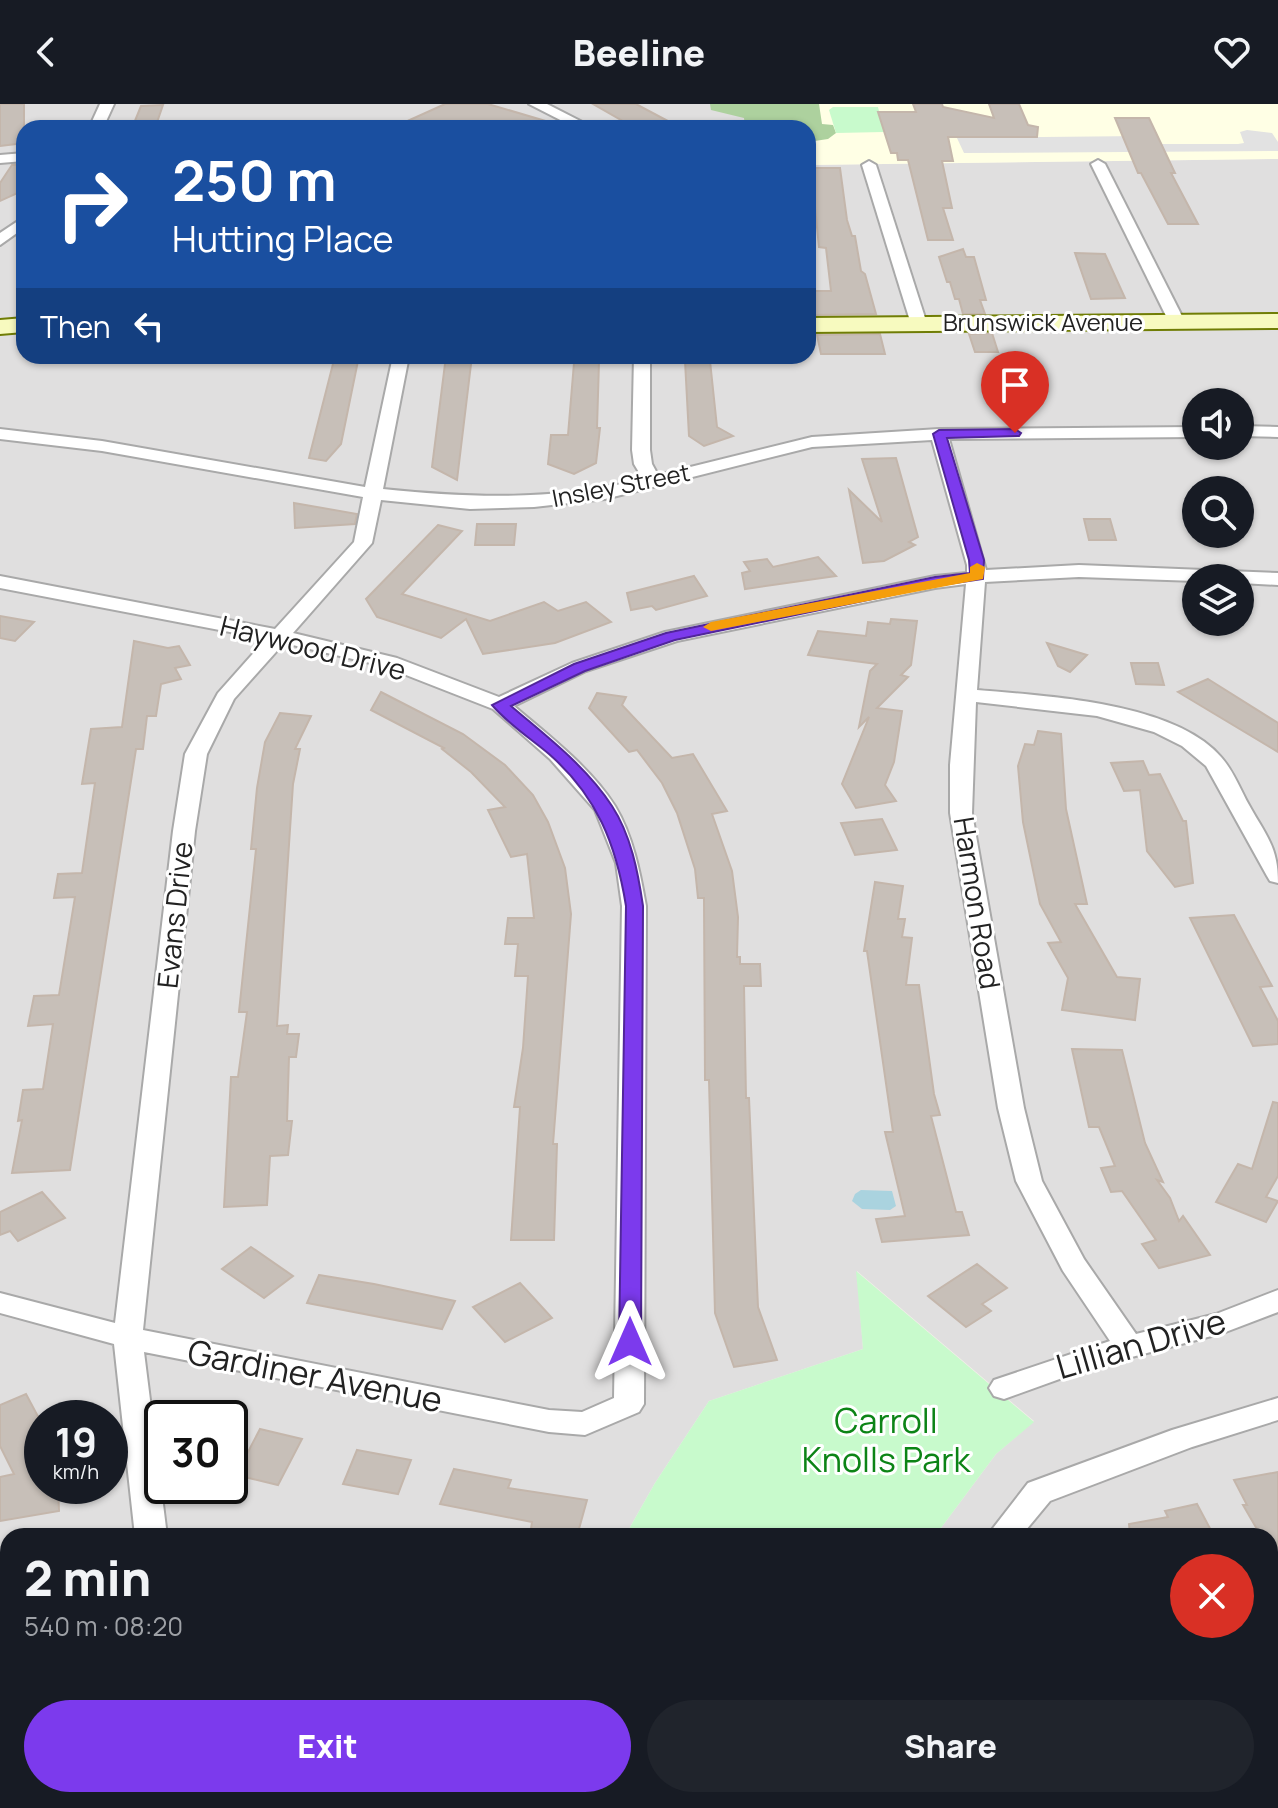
<!DOCTYPE html>
<html lang="en">
<head>
<meta charset="utf-8">
<style>
  body { margin:0; font-family:Manrope,sans-serif; background:#20242c; color:#f1f3f6; height:100vh; display:flex; flex-direction:column; font-size:30px; white-space:nowrap }
  * { box-sizing:border-box; margin:0 }
  p { font-size:26px; color:#9ea1a6 }
  .icon { flex:none; width:44px; height:44px; fill:none; stroke:currentColor; stroke-width:2; stroke-linecap:round; stroke-linejoin:round }
  .map { position:relative; flex:1; overflow:hidden }
  .sheet { position:absolute; left:0px; top:1424px; width:1278px; height:280px; display:flex; flex-direction:column; background:#171b24; border-radius:24px 24px 0 0; box-shadow:0 2px 6px #0004 }
  .sheet>* { flex:none }
  .hud { position:absolute; left:16px; top:16px; width:800px; height:244px; border-radius:24px; box-shadow:0 2px 6px #0004; background:#1a4fa0; color:#fff; overflow:hidden }
  .buttons { position:absolute; left:1182px; top:284px; display:grid; gap:16px }
  .buttons a { display:grid; place-items:center; width:72px; height:72px; border-radius:50%; background:#171b24; box-shadow:0 2px 6px #0004; font-size:40px }
  .speed { position:absolute; left:24px; top:1296px; display:flex; gap:16px; font-size:40px; font-weight:700; text-align:center }
  .speed>* { display:grid; place-content:center; width:104px; height:104px; border-radius:50%; background:#171b24; box-shadow:0 2px 6px #0004; line-height:1 }
  .speed small { font-size:20px; font-weight:400 }
  .speed .limit { border:4px solid #111; border-radius:12px; background:#fff; color:#111 }
  .pin { position:absolute; display:grid; place-items:center; width:68px; height:68px; color:#fff; margin:-82px -34px; border-radius:50% 50% 50% 0; rotate:-45deg; box-shadow:0 0 8px #0007 }
  .pin .icon { rotate:45deg }
  .me { position:absolute; width:88px; margin:-44px; rotate:0deg; stroke-linejoin:round; filter:drop-shadow(0 0 6px #0008) }
  .turn { display:flex; align-items:center; gap:28px; height:168px; padding:0 24px; font-size:36px }
  .turn .icon { width:104px; height:104px; stroke-width:2.5 }
  .turn b { display:block; font-size:56px; line-height:68px }
  .then { display:flex; align-items:center; height:76px; padding:0 24px; background:#0003; gap:16px; font-size:30px }
  .round { display:grid; place-items:center; flex:none; width:84px; height:84px; border-radius:42px; background:#20242c }
  .head { display:flex; align-items:center; justify-content:space-between; height:136px; padding:0 24px }
  h1 { font-size:48px; font-weight:800; line-height:60px }
  .cta { display:flex; gap:16px; margin-top:auto; padding:16px 24px }
  .cta a { flex:1; height:92px; border-radius:48px; background:#7c3aed; color:#fff; font-size:32px; font-weight:800; line-height:92px; text-align:center }
  .cta a+a { background:#20242c; color:#f1f3f6 }
  header { display:flex; justify-content:space-between; align-items:center; height:104px; padding:0 24px; background:#171b24; font-size:36px; font-weight:800 }
  .map>svg:first-child { display:block }
</style>
</head>
<body>
<header><svg class="icon" aria-label="back" viewBox="0 0 24 24"><path d="M15 5l-7 7 7 7"/></svg>Beeline<svg class="icon" aria-label="heart" viewBox="0 0 24 24"><path d="M12 20l-8-8c-3-5 5-10 8-4 3-6 11-1 8 4z"/></svg></header>
<div class="map">
<svg width="1278" height="1704" viewBox="0 0 1278 1704">
  <rect width="100%" height="100%" fill="#f2efe9"/>
  <path fill="#e0dfdf" fill-rule="evenodd" d="M 0,0 L 747,0 L 748,24 L 24,24 L 24,252 L 808,252 L 808,61 L 1278,55 L 1278,1704 L 907,1704 L 906,1696 L 1270,1696 L 1270,1432 L 935,1432 L 996,1350 L 1034,1317 L 857,1167 L 863,1245 L 709,1297 L 655,1379 L 625,1432 L 8,1432 L 8,1696 L 458,1696 L 460,1704 L 0,1704 ZM 1196,298 L 1240,298 L 1240,342 L 1196,342 ZM 1196,386 L 1240,386 L 1240,430 L 1196,430 ZM 1196,474 L 1240,474 L 1240,518 L 1196,518 ZM 42,1314 L 110,1314 L 110,1382 L 42,1382 ZM 162,1314 L 230,1314 L 230,1382 L 162,1382 Z"/>
  <polygon fill="#ffffe5" points="747,0 1278,0 1278,55 808,61 808,24"/>
  <polygon fill="#add19e" points="710,0 819,0 822,20 833,21 836,29 828,35 808,38 808,24 745,24 744,14 711,6"/>
  <g fill="#c8facc">
    <polygon points="833,3 878,3 884,28 836,29 829,6"/>
    <polygon points="856,1167 1034,1318 996,1350 935,1432 625,1432 655,1379 709,1297 863,1245"/>
    <polygon points="458,1696 906,1696 907,1704 460,1704"/>
  </g>
  <polygon fill="#e2e2e2" points="1247,26 1272,29 1278,38 1278,47 964,49 957,34 1143,32 1148,40 1238,40 1244,39 1240,28"/>
  <polygon fill="#aad3df" points="861,1086 892,1087 896,1102 890,1106 862,1105 852,1097 855,1090"/>
  <g fill="#c7bfb8" stroke="#c4b6ab" stroke-width="2">
    <polygon points="0,0 24,0 24,39 0,42"/>
    <polygon points="445,0 488,0 549,18 548,24 392,24"/>
    <polygon points="593,0 636,0 681,24 635,24"/>
    <polygon points="913,0 942,0 943,3 994,14 989,0 1019,0 1028,21 1038,23 1037,33 948,33 953,57 942,57 952,104 943,104 953,136 928,136 908,56 898,56 897,49 891,49 878,8 916,8"/>
    <polygon points="163,1 155,24 132,24 141,2"/>
    <polygon points="1115,14 1149,14 1175,69 1171,69 1198,120 1168,120 1141,69 1138,69"/>
    <polygon points="24,60 24,86 0,97 0,79 12,61"/>
    <polygon points="811,64 840,64 847,116 852,132 855,132 861,167 865,170 876,210 812,211 808,187 831,187 826,144 819,143"/>
    <polygon points="963,145 966,153 974,153 986,196 980,196 985,210 963,210 959,195 955,195 950,178 947,178 939,153"/>
    <polygon points="1075,149 1105,150 1125,194 1091,195"/>
    <polygon points="992,229 998,248 975,248 969,230"/>
    <polygon points="880,230 885,250 821,250 817,231"/>
    <polygon points="335,252 359,252 341,340 326,357 309,354"/>
    <polygon points="446,252 472,252 457,376 432,363"/>
    <polygon points="685,257 710,257 717,323 733,332 704,342 689,332"/>
    <polygon points="599,258 597,324 600,324 596,359 574,370 548,360 551,331 568,331 574,259"/>
    <polygon points="896,354 918,433 909,438 915,441 884,457 863,459 849,386 882,418 862,355"/>
    <polygon points="294,399 357,410 355,420 295,424"/>
    <polygon points="1084,415 1110,415 1116,436 1089,436"/>
    <polygon points="477,420 516,420 514,441 475,441"/>
    <polygon points="438,421 462,427 402,490 490,517 544,498 558,507 586,498 611,518 555,539 483,550 466,515 441,534 377,513 366,495"/>
    <polygon points="818,453 836,472 745,485 742,469 750,467 744,458 767,455 773,463"/>
    <polygon points="694,472 707,492 656,506 652,502 631,506 627,489"/>
    <polygon points="0,512 34,518 15,537 0,534"/>
    <polygon points="891,515 917,517 911,561 901,571 908,573 877,604 902,607 894,658 885,681 896,697 856,704 842,680 869,613 859,623 870,567 877,560 808,551 818,527 866,532 868,518 890,520"/>
    <polygon points="134,537 168,544 179,542 190,561 175,564 181,575 161,580 156,612 147,612 143,645 136,645 70,1066 12,1069 22,1016 18,1017 23,986 43,985 53,920 28,922 34,892 59,891 75,793 54,794 58,770 82,769 95,679 82,680 91,625 122,623"/>
    <polygon points="1047,539 1087,551 1070,568 1058,562"/>
    <polygon points="1131,559 1158,559 1164,581 1136,580"/>
    <polygon points="1208,575 1278,619 1278,648 1178,588"/>
    <polygon points="381,588 463,630 505,661 533,691 548,718 565,764 571,810 553,1040 557,1040 554,1136 511,1136 520,1003 514,1003 523,944 528,872 515,872 518,840 505,840 508,814 534,814 527,750 511,753 488,706 505,703 471,668 442,645 444,644 371,606"/>
    <polygon points="597,589 626,593 622,601 672,654 693,650 727,707 712,710 732,767 738,813 737,853 740,853 740,860 760,860 761,882 744,882 746,994 749,994 758,1203 777,1256 734,1263 715,1209 709,976 705,976 704,794 698,794 695,765 677,709 662,679 637,646 629,648 589,604"/>
    <polygon points="280,609 311,612 295,645 300,645 293,680 277,922 288,921 287,930 299,930 296,953 289,953 287,1017 292,1017 288,1051 270,1052 267,1101 224,1103 231,973 238,973 247,908 239,908 256,745 251,745 257,684 265,638"/>
    <polygon points="1038,627 1061,630 1066,705 1087,800 1075,800 1117,873 1140,875 1135,916 1062,906 1068,874 1048,839 1061,838 1040,800 1023,718 1018,662 1025,640 1034,641"/>
    <polygon points="1143,657 1149,671 1160,670 1183,717 1186,717 1193,779 1175,783 1147,747 1140,686 1124,687 1111,659"/>
    <polygon points="882,715 897,746 855,751 841,719"/>
    <polygon points="875,778 903,782 898,815 905,815 902,833 912,834 906,881 919,881 934,990 940,1011 931,1012 956,1108 962,1108 969,1131 882,1138 876,1115 905,1112 885,1028 893,1028 867,847 864,847"/>
    <polygon points="1234,811 1272,882 1260,883 1278,917 1278,940 1253,942 1190,814"/>
    <polygon points="1072,945 1122,946 1145,1039 1163,1078 1157,1076 1170,1094 1179,1117 1183,1112 1210,1151 1159,1164 1142,1140 1156,1136 1122,1087 1111,1088 1101,1064 1115,1062 1099,1023 1089,1023"/>
    <polygon points="1273,998 1278,999 1278,1072 1266,1093 1278,1097 1266,1118 1216,1098 1238,1060 1252,1065"/>
    <polygon points="42,1088 65,1114 18,1137 10,1127 0,1131 0,1108"/>
    <polygon points="251,1143 293,1172 264,1194 222,1165"/>
    <polygon points="977,1160 1007,1184 982,1200 991,1207 966,1223 928,1192"/>
    <polygon points="319,1171 374,1180 455,1197 442,1225 307,1199"/>
    <polygon points="520,1179 552,1214 505,1238 473,1203"/>
    <polygon points="26,1290 42,1320 42,1382 58,1382 59,1407 0,1417 0,1373 14,1370 0,1342 0,1301"/>
    <polygon points="260,1325 302,1335 278,1381 236,1371"/>
    <polygon points="357,1346 411,1356 398,1390 343,1380"/>
    <polygon points="454,1365 511,1376 508,1384 587,1396 577,1432 531,1425 532,1418 440,1400"/>
    <polygon points="1278,1368 1278,1460 1270,1447 1270,1432 1261,1432 1243,1401 1247,1401 1234,1376"/>
    <polygon points="1197,1400 1214,1432 1130,1432 1129,1420 1168,1413 1165,1407"/>
  </g>
  <g fill="none" stroke-linecap="round" stroke-linejoin="round">
    <g stroke="#a9a9a9" stroke-width="4">
      <g id="street">
        <polygon points="100,0 114,0 103,24 89,24"/>
        <polygon points="529,0 547,0 594,24 576,24"/>
        <polygon points="24,49 24,57 0,59 0,51"/>
        <polygon points="1098,56 1105,60 1185,218 1183,221 1171,221 1169,218 1091,60"/>
        <polygon points="869,57 876,61 927,220 925,223 919,225 911,220 862,61"/>
        <polygon points="24,113 24,124 0,141 0,129"/>
        <path d="M 393,252 L 409,252 L 383,385 C 471,394 556,397 643,375 L 634,360 L 632,346 L 634,252 L 650,252 L 650,346 L 652,360 L 658,371 L 812,333 L 939,325 L 1196,323 L 1196,333 L 949,335 L 986,466 L 1079,461 L 1278,469 L 1278,481 L 1240,479 L 1240,474 L 1196,474 L 1196,477 L 1079,473 L 985,478 L 977,586 C 1045,592 1174,598 1221,653 C 1233,666 1240,685 1249,701 C 1266,732 1278,742 1278,779 L 1270,777 L 1267,772 L 1206,662 L 1182,642 L 1154,628 L 1097,612 L 976,598 L 972,709 L 1024,1004 L 1042,1077 L 1084,1155 L 1136,1230 L 1216,1210 L 1278,1186 L 1278,1208 L 1223,1229 L 1090,1264 L 1004,1295 L 994,1292 L 989,1284 L 994,1276 L 1110,1237 L 1063,1167 L 1016,1077 L 998,1004 L 950,709 L 950,661 L 966,480 L 935,484 L 677,537 L 586,567 L 514,602 C 549,632 590,663 615,702 C 633,732 640,768 646,802 L 644,1300 L 639,1308 L 585,1331 L 549,1328 L 144,1248 L 167,1432 L 135,1432 L 114,1240 L 0,1209 L 0,1189 L 115,1219 L 173,727 L 185,650 L 218,589 L 266,535 L 0,484 L 0,472 L 275,525 L 354,438 L 363,393 L 102,347 L 0,335 L 0,325 L 102,337 L 365,383 ZM 932,336 L 967,461 L 967,469 L 935,472 L 665,528 L 572,559 L 499,593 L 397,554 L 293,529 L 372,439 L 381,396 L 470,405 L 534,403 L 605,395 L 812,343 ZM 284,539 L 383,562 L 493,605 L 550,655 L 595,706 L 616,759 L 622,802 L 614,1294 L 582,1308 L 549,1306 L 143,1226 L 195,727 L 207,650 L 234,595 Z"/>
        <polygon points="1240,322 1278,323 1278,333 1240,332"/>
        <polygon points="1278,1294 1278,1316 1192,1343 1050,1397 1021,1432 987,1432 1028,1379 1172,1326"/>
        <polygon points="1278,1641 1278,1671 1270,1673 1270,1643"/>
        <polygon points="162,1696 196,1696 197,1704 163,1704"/>
        <polygon points="1055,1696 1116,1696 1113,1704 1052,1704"/>
      </g>
    </g>
    <g stroke="#707d05" stroke-width="4">
      <g id="secondary">
        <polygon points="1278,210 1278,224 808,228 808,214"/>
        <polygon points="24,214 24,228 0,230 0,216"/>
      </g>
    </g>
    <use href="#street" fill="#fff" fill-rule="evenodd"/>
    <use href="#secondary" fill="#f7fabf" fill-rule="evenodd"/>
  </g>
  <path fill="#7c3aed" stroke="#51269a" stroke-width="2" d="M 1015,325 L 1021,329 L 1019,332 L 947,334 L 984,456 L 983,475 L 935,482 L 675,536 L 585,567 L 511,602 C 546,632 586,662 612,702 C 631,731 638,768 643,802 L 641,1238 L 638,1243 L 622,1243 L 619,1238 L 626,802 C 616,740 597,692 549,650 C 530,634 508,620 492,601 L 574,560 L 666,529 L 935,473 L 970,469 L 969,456 L 933,330 L 939,326 Z"/>
  <polygon fill="#f59e0b" points="977,459 985,463 983,475 711,527 703,523 711,518 970,469 970,463"/>
  <g text-anchor="middle" stroke-width="6" stroke-linejoin="round" paint-order="stroke">
    <g font-size="24" fill="#222" stroke="#fff">
      <text x="1043" y="227">Brunswick Avenue</text>
      <text transform="translate(621 382) rotate(-11)" y="8">Insley Street</text>
    </g>
    <g font-size="28" fill="#222" stroke="#fff">
      <text transform="translate(313 544) rotate(14)" y="10">Haywood Drive</text>
      <text transform="translate(977 799) rotate(81)" y="10">Harmon Road</text>
      <text transform="translate(175 811) rotate(-84)" y="10">Evans Drive</text>
    </g>
    <g font-size="34" fill="#222" stroke="#fff">
      <text transform="translate(1141 1240) rotate(-16)" y="12">Lillian Drive</text>
      <text transform="translate(315 1272) rotate(11)" y="12">Gardiner Avenue</text>
    </g>
    <g font-size="34" fill="#0c8416" stroke="#fff">
      <text x="886" y="1329">Carroll<tspan x="886" dy="39">Knolls Park</tspan></text>
    </g>
  </g>
</svg>
<div class="buttons">
<a><svg class="icon" aria-label="sound" viewBox="0 0 24 24"><path d="M4 9h4l5-4v14l-5-4H4zM17 9q2 3 0 6"/></svg></a>
<a><svg class="icon" aria-label="search" viewBox="0 0 24 24"><circle cx="10" cy="10" r="6"/><path d="M15 15l6 6"/></svg></a>
<a><svg class="icon" aria-label="layers" viewBox="0 0 24 24"><path d="M12 4l9 5-9 5-9-5zM3 14l9 5 9-5"/></svg></a>
</div>
<div class="speed"><div>19<small>km/h</small></div><div class="limit">30</div></div>
<div class="pin" style="left:1015px;top:329px;background:#d93025"><svg class="icon" aria-label="arrive" viewBox="0 0 24 24"><path d="M6 21V4h12l-3 4 3 4H6"/></svg></div>
<svg class="me" style="left:630px;top:1238px" viewBox="-20 -20 40 40"><path d="M0-17L14 15 0 8-14 15z" fill="#7c3aed" stroke="#fff" stroke-width="4"/></svg>
<div class="hud">
<div class="turn"><svg class="icon" aria-label="right" viewBox="0 0 24 24"><path d="M7 20v-9h11M14 6l5 5-5 5"/></svg><div><b>250 m</b>Hutting Place</div></div>
<div class="then">Then<svg class="icon" aria-label="left" viewBox="0 0 24 24"><path d="M17 20v-9H6M10 6l-5 5 5 5"/></svg></div>
</div>
<section class="sheet">
<div class="head"><div><h1>2 min</h1><p>540 m · 08:20</p></div><a class="round" style="background:#d93025;color:#fff"><svg class="icon" aria-label="close" viewBox="0 0 24 24"><path d="M6 6l12 12M18 6L6 18"/></svg></a></div>
<div class="cta"><a>Exit</a><a>Share</a></div>
</section>
</div>
</body>
</html>
